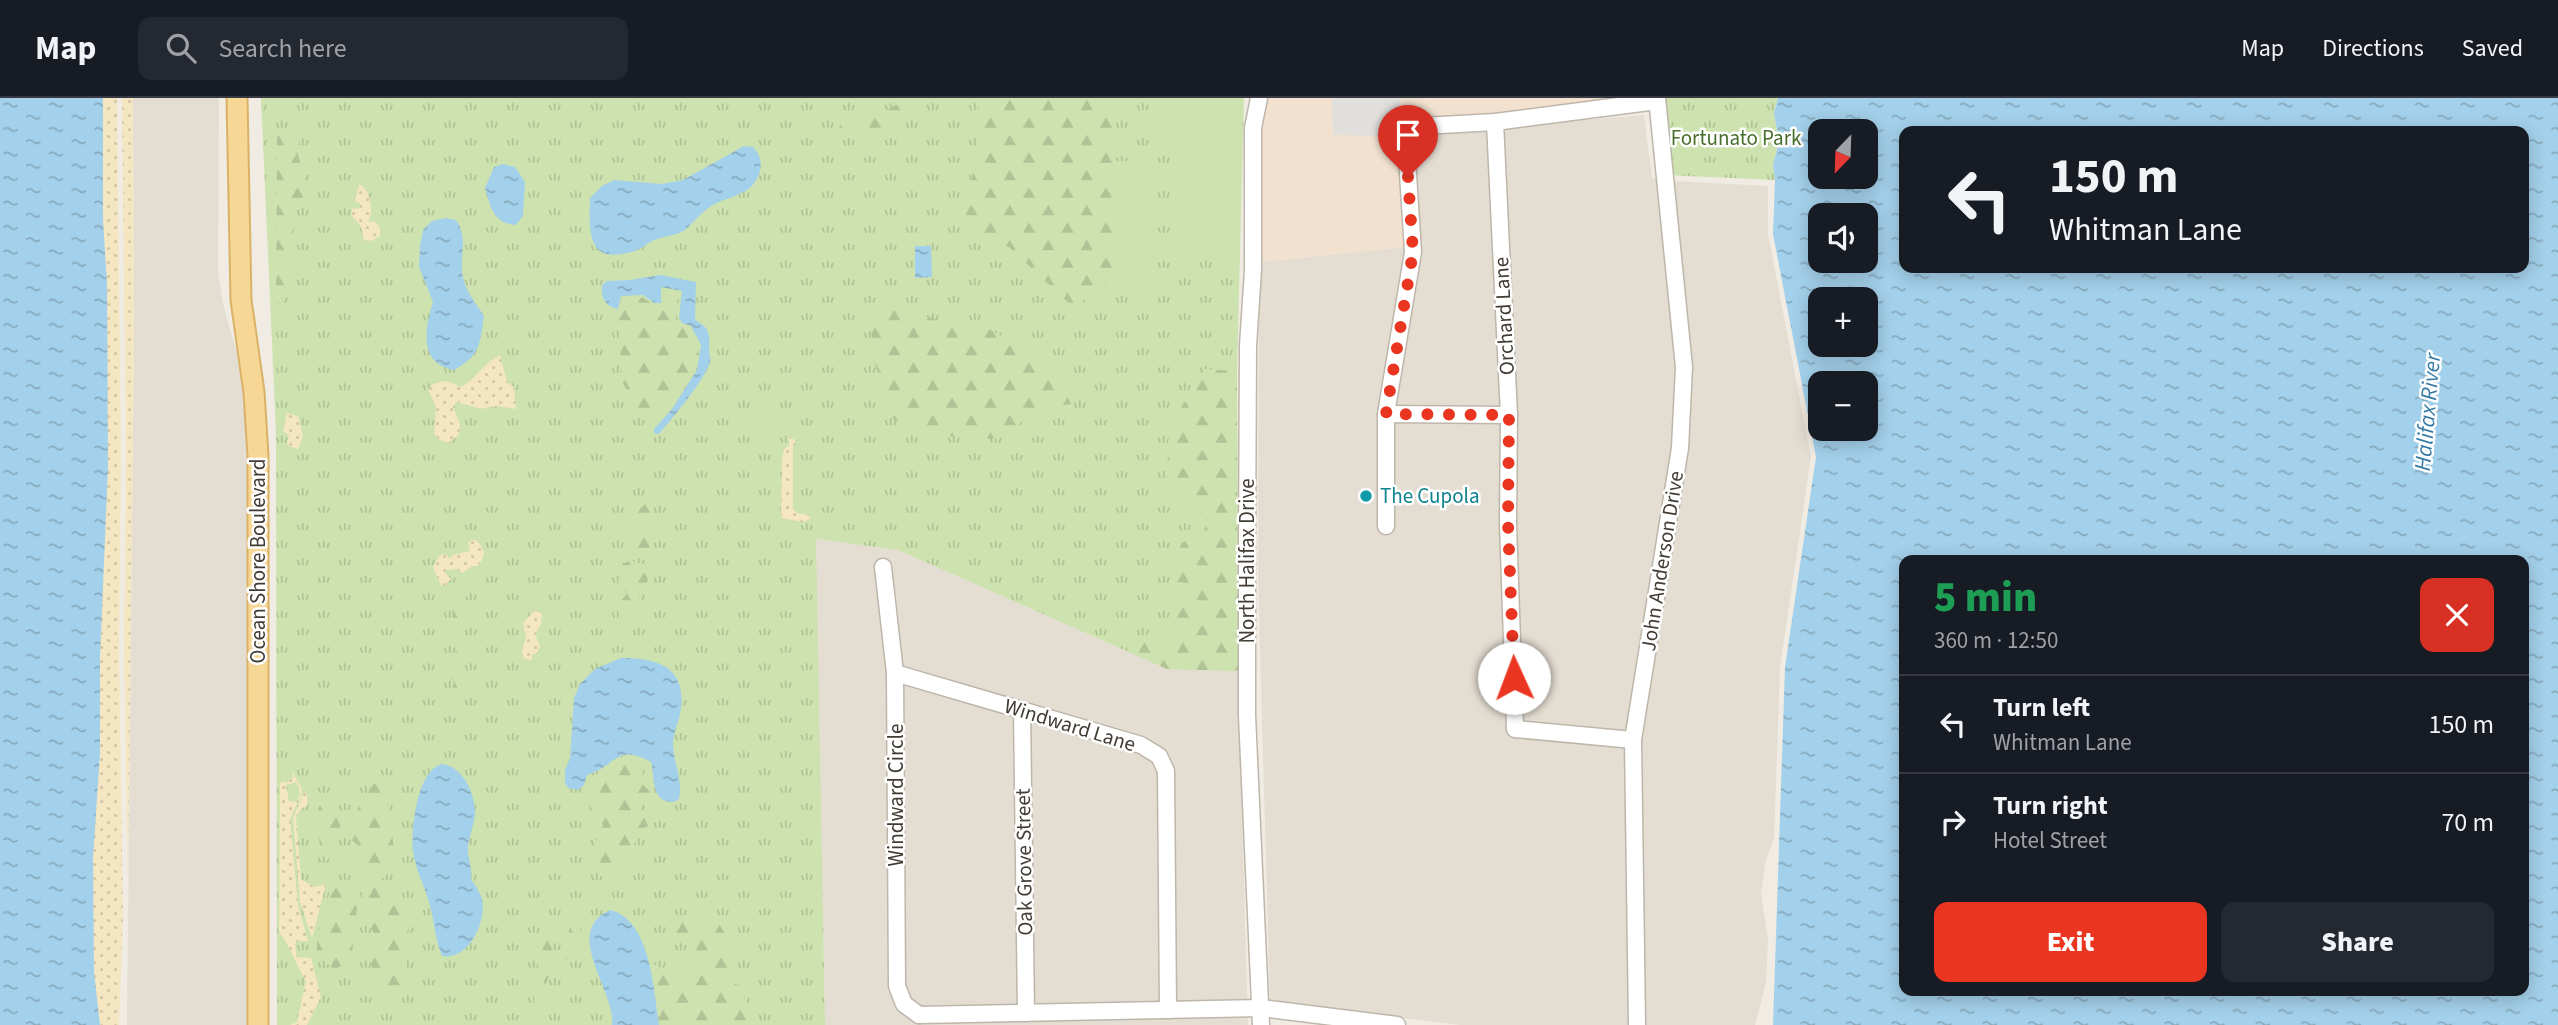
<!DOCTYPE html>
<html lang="en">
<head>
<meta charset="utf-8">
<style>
  body { margin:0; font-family:"Source Sans 3",sans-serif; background:#242831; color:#f1f3f6; height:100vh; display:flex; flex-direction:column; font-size:26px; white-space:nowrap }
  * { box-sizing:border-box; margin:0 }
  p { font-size:23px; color:#9ea1a6 }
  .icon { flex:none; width:38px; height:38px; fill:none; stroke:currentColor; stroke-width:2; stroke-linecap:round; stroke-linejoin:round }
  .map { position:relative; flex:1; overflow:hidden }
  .sheet { position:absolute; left:1899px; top:457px; width:630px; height:441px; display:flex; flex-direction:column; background:#171b24; border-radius:14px; box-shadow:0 4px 18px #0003 }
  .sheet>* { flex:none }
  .top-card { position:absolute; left:1899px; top:28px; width:630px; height:147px; border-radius:14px; box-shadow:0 4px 18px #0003; background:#171b24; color:#f1f3f6; overflow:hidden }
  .needle { width:46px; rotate:203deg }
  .tools { position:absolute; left:1808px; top:21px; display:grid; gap:14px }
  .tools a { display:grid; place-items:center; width:70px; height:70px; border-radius:14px; background:#171b24; box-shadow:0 4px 18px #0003; font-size:35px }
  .pin { position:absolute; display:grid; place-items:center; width:60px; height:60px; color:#fff; margin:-72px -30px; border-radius:50% 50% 50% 0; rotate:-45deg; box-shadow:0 0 7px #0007 }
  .pin .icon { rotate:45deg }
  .me { position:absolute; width:77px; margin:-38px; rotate:358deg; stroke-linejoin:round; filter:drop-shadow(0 0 5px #0008) }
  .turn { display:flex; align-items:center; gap:24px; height:147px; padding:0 35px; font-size:32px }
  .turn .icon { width:91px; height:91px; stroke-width:2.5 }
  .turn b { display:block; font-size:49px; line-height:60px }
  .round { display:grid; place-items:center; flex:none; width:74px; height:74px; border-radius:14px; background:#242831 }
  .headline { display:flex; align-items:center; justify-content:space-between; height:119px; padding:0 35px }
  h1 { font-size:42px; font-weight:800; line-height:52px; color:#1e9e55 }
  .cta { display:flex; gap:14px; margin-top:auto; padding:14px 35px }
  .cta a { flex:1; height:80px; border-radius:14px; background:#ea3520; color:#fff; font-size:28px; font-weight:800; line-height:80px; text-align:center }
  .cta a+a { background:#242831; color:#f1f3f6 }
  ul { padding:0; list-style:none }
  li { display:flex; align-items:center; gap:21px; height:98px; padding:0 35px; border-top:2px solid #363941 }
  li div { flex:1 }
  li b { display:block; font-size:26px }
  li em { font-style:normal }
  header { display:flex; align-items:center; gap:42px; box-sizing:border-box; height:98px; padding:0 35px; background:#171b24; border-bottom:2px solid #363941 }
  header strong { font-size:33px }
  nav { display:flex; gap:38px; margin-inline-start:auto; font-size:24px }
  .search { width:490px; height:63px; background:#242831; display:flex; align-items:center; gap:18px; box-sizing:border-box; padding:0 24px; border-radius:14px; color:#9ea1a6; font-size:26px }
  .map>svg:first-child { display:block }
</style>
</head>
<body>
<header>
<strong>Map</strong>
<div class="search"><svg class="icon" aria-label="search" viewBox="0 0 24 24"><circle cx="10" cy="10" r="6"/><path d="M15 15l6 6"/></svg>Search here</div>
<nav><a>Map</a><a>Directions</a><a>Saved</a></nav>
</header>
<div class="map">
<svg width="2558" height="927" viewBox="0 0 2558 927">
  <defs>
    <pattern id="grass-tufts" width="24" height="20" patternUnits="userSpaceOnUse" patternTransform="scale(1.75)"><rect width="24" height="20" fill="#cde2ae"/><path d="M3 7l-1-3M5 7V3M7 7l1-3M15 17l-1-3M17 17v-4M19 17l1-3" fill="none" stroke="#b1c396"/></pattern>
    <pattern id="forest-firs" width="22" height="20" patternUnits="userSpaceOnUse" patternTransform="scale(1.75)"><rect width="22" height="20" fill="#cde2ae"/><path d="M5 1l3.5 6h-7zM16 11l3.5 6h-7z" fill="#b1c396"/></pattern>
    <pattern id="sand-dots" width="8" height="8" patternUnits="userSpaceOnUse" patternTransform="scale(1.75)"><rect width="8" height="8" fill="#f3e6c0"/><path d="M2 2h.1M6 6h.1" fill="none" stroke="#d2c6a6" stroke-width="1.8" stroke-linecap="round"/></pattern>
    <pattern id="water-ripples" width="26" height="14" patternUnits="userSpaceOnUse" patternTransform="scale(1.75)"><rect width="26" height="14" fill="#a3d0ea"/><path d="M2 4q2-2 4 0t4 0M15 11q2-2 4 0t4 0" fill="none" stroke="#86aabe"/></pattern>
  </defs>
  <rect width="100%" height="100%" fill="#f0ece3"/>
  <g fill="#e4ddd2">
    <polygon points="133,0 219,0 218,175 223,206 241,269 248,308 252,361 252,927 127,927 134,241"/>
    <polygon points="1644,17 1652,80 1659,80 1678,270 1674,349 1628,635 1521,625 1501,29"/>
    <polygon points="1489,30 1503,310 1393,310 1419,155 1411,35"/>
    <polygon points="1671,83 1768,88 1768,136 1811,359 1780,569 1774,741 1766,761 1761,795 1768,842 1766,884 1755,927 1643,927 1639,642 1686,349"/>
    <polygon points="1407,149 1380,323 1380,435 1392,434 1392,323 1503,323 1509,632 1627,648 1631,927 1461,927 1270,904 1258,479 1259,164"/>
    <polygon points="815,441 898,452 1167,571 1238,573 1248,927 825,927"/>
  </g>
  <polygon fill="#f2e1cf" points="1265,0 1628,0 1500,16 1400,24 1407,149 1259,164 1259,30"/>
  <g fill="url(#grass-tufts)">
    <polygon points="261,0 1244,0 1237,273 1238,573 1167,571 898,452 816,441 825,927 277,927 276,334"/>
    <polygon points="1657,0 1778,0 1774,15 1779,44 1773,67 1775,82 1663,77"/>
  </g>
  <g fill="url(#forest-firs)">
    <polygon points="979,0 1116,0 1116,34 1113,36 1112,181 1074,210 1009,149 963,137 977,47"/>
    <path d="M 906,4 L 913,8 L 912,14 C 892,23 889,27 881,48 L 868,48 L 860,44 L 860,39 L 843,35 L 839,30 L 843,22 L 869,17 L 877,22 C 884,13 893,6 906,4 Z"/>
    <polygon points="289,33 299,41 298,57 304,77 304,96 297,112 282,206 276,203 277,35"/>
    <path d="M 663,192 L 680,194 L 676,221 L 679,227 L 689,230 C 691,234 696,240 698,244 C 704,269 676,307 657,320 L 641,317 L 629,307 L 633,297 L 639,293 L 626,291 L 622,283 L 619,220 L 622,200 L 642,199 L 654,207 L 663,206 Z"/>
    <polygon points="889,204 905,214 941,222 963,222 991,232 1017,248 1043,258 1071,290 1071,306 1040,310 999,341 942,338 894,322 874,263 869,209"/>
    <polygon points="1205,271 1237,273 1238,573 1167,571 1132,555 1143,543 1162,542 1178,530 1170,510 1169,497 1184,484 1175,485 1168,471 1182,445 1204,433 1209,418 1187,406 1169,393 1167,376 1169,329"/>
    <polygon points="768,308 778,309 771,334 759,334 753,342 749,336 751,322"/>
    <path d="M 646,406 L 654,412 L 653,422 L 658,429 L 652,440 L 652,451 L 644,454 L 635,453 L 632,449 C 632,433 632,414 646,406 Z"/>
    <path d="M 632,463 L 646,467 C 652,480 646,488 639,499 L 642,506 C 637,515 634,521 624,524 L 619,519 L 617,507 L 627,496 L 618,483 L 623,465 Z"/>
    <path d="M 463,492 L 467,497 L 463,504 C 465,514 471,522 463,530 L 455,530 L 452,525 L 453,511 L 450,499 L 455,493 Z"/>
    <polygon points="465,552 467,557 463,563 465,574 461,587 461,596 453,600 454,585 446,569 447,560 457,553"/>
    <path d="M 633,655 L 642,667 L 643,687 L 653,696 L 641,701 L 641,712 L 648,728 L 636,734 C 633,758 632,774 606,782 L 597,775 L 593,750 L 603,727 L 598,717 L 590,716 C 586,679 599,667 633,655 Z"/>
    <path d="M 381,681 L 389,681 L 388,697 L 385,700 C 391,714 402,774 381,781 C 376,782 368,780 363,780 C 356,771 356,760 360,749 L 346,737 L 346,723 L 355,723 L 360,702 L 370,695 L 372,687 Z"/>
    <path d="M 320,707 L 327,707 C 346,726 342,735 332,759 L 326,762 C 319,748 312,721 320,707 Z"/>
    <polygon points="333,782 336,782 342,790 351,794 359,790 352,856 348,865 334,871 317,857 317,838"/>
    <polygon points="373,784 392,791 395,804 409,829 406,837 408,890 396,896 379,890 373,877 371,864 376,849 373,833 366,826 361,811 363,788"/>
    <path d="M 697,818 L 707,825 L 715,821 C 732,843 733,852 727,878 L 732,885 L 742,888 L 746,907 L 749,906 L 754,915 L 742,927 L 659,927 L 650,864 C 666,874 673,874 691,871 L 692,845 L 690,840 L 680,837 L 669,839 L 669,826 L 679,821 Z"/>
    <path d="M 576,823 L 582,825 C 575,864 561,849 539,871 L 537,863 L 528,857 L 531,851 L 543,852 L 543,843 L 548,843 L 552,853 L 565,852 L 570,829 Z"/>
    <path d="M 570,859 L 576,859 L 575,864 L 571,864 L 569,860 L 559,865 L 562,871 L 557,877 L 549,873 L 549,870 L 544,873 L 549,877 L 546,886 L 538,882 L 537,888 L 542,889 L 546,903 L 545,906 L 536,904 L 535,914 L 542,917 L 538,927 L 530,926 C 542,883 521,880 570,859 Z"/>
  </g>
  <g fill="url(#sand-dots)">
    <polygon points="57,0 117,0 121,360 119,554 123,817 119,927 71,927"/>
    <polygon points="122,0 133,0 134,241 128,786 124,554 126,359"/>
    <path d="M 359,86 C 371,92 374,114 368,124 L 375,123 L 380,130 L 380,138 L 371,143 L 365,143 C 362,138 363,133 360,128 C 356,120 350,121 352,111 L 360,110 L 360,105 L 355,103 Z"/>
    <path d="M 500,257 L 507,284 L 514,289 L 516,311 L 497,308 L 481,311 L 457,304 L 453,309 L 460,326 L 459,337 L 448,345 L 440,342 L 434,336 L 436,309 L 428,291 C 438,280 448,282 460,289 C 473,285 483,265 500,257 Z"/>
    <polygon points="287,315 298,318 303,338 298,351 288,348 287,344 289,337 283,333"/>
    <polygon points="789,340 794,341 796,347 793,348 793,411 797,415 809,417 810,421 803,424 781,420 782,362 784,351 789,348"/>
    <path d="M 472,442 L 476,442 C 486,453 486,457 478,468 L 472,468 L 463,475 L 457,471 L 446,472 L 445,475 L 451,481 L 444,488 L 441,487 L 433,469 L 439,458 L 445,456 L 450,461 L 453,457 L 470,453 L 468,445 Z"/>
    <polygon points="534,513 542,515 541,526 535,536 540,549 538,554 532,557 532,562 524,561 522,552 526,539 523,525"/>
    <path d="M 292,673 L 302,691 L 301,698 L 290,721 L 298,807 L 308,843 L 299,843 L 295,845 L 297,859 L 311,860 L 321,899 L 307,927 L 290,927 L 297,924 L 306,883 C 296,867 291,849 279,834 L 280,685 L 285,683 L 289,703 L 297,704 C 300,697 301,691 296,684 L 287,687 L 287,684 L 293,680 Z"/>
    <polygon points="304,694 307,696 307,708 301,711 296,718 301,781 314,789 326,786 312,840 300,804 293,720"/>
  </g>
  <g fill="#cde2ae">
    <polygon points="1154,0 1235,0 1234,162 1174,162 1175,38 1154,38"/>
    <rect x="1115" y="63" width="34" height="125"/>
  </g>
  <polygon fill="#e1dfdc" points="1332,0 1400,0 1400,16 1389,16 1389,38 1333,37"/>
  <g fill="url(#water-ripples)" fill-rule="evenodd">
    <polygon points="0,0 103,0 103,122 107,185 108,369 100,560 100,655 93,760 94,874 100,927 0,927"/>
    <path d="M 1778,0 L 2558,0 L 2558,927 L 1773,927 L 1785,569 L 1816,359 L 1773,136 L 1775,82 L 1773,67 L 1779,44 L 1774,15 ZM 1820,33 L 1866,33 L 1866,79 L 1820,79 ZM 1904,33 L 2524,33 L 2524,170 L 1904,170 ZM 1820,117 L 1866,117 L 1866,163 L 1820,163 ZM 1820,201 L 1866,201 L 1866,247 L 1820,247 ZM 1820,285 L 1866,285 L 1866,331 L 1820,331 ZM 1904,462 L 2524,462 L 2524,892 L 1904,892 Z"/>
    <path d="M 744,48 L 753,49 C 763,60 763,71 755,84 C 745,98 727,99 713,107 C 702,113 694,124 685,132 C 676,138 664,138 654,142 C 647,145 642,151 635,153 C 587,168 589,136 590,100 L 602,88 L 614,82 L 662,86 L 683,82 Z"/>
    <path d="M 503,66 L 515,69 L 525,84 L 523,118 L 516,127 C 493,125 491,110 485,90 L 494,69 Z"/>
    <path d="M 446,120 L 456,122 C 470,141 457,162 464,183 C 467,195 478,208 484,218 C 480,246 480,258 454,272 C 418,265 425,231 433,204 L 419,169 L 420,148 L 423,132 L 432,123 Z"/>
    <polygon points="915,148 931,148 932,179 915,180"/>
    <path d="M 660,177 L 696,184 L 695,222 C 710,230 710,236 709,253 C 709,256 711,260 710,264 C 707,279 670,323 659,336 L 654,335 L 654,331 L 672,311 L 697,272 L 701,247 L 691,228 L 682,225 L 679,219 L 682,193 L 661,189 L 661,205 L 654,205 L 643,197 L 621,198 L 618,211 C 604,208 601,199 602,187 L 607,183 L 630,182 Z"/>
    <path d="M 621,560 C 655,560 686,567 681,610 C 680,622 673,634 673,647 C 674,666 683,682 679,701 L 674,704 C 651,705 655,681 651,664 C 616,645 618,667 587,677 L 584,687 L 578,692 L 568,690 L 565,684 L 565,672 L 570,660 L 574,600 L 580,586 L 595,571 Z"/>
    <path d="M 442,666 C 463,668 476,697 475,717 C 474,727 469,738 468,749 C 467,759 473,771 471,781 C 475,787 480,794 482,801 C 487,823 469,863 442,858 C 436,843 435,831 432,816 C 428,794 416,775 413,753 C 411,731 417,672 442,666 Z"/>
    <path d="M 610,812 C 651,822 654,893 659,927 L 612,927 C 616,893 561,834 610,812 Z"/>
  </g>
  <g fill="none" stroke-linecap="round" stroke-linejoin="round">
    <g stroke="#beb6aa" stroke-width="19">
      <g id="minor">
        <polyline points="1259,0 1253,30 1253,172 1248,248 1247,452 1247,617 1261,927"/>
        <polyline points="1495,24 1509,317 1508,425 1515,631 1633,642"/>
        <polyline points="1386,316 1509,317"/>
        <polyline points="1386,428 1386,316 1413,154 1405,29 1495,24 1657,3"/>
        <polyline points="883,469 895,575 897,888 904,906 919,917"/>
        <polyline points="895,575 1141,647 1159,658 1166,673 1168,912"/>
        <polyline points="1022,612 1026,915"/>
        <polyline points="919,917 1261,910 1397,927"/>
        <polyline points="1637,927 1633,642 1680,350 1684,269 1657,0"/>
      </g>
    </g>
    <g stroke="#dab267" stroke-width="23">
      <polyline id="major" points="237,0 241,202 254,294 258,358 258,927"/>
    </g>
    <use href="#minor" stroke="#fff" stroke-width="16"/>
    <use href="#major" stroke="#f7d796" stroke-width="19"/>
  </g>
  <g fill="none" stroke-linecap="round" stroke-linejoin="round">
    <polyline stroke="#ea3520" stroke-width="12" stroke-dasharray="0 21.6" points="1408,79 1413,154 1386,316 1509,317 1508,425 1514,580"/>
  </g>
  <circle fill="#0f9aa8" stroke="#fff" stroke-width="2.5" cx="1366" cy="398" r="7"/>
  <g text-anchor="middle" stroke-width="5" stroke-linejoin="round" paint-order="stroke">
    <g font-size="21" fill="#486e2c" stroke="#fff">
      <text x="1736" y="47">Fortunato Park</text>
    </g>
    <g font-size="21" fill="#423c34" stroke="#fff">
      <text transform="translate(1504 218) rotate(-93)" y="7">Orchard Lane</text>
      <text transform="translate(258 463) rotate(-90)" y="7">Ocean Shore Boulevard</text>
      <text transform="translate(1247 463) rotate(-90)" y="7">North Halifax Drive</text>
      <text transform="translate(1662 463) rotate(-81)" y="7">John Anderson Drive</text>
      <text transform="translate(1070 627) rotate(17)" y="7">Windward Lane</text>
      <text transform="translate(896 697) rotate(-90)" y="7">Windward Circle</text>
      <text transform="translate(1024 764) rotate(-91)" y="7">Oak Grove Street</text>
    </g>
    <g font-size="21" fill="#0d838f" stroke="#fff" text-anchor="start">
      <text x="1380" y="405">The Cupola</text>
    </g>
    <g font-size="23" font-style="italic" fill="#367ba5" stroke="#fff">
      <text transform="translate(2427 314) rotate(-85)" y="8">Halifax River</text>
    </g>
  </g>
</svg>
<div class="tools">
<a><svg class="needle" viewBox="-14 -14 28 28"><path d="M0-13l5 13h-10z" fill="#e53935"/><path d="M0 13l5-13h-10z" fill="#9ea1a6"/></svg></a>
<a><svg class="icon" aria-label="sound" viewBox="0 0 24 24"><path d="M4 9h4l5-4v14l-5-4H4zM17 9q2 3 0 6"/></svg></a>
<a>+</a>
<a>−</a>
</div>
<div class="pin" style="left:1408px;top:79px;background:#d93025"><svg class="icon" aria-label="arrive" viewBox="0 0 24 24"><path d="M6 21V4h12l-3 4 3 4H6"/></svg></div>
<svg class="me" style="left:1514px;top:580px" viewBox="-20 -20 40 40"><circle r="19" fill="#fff"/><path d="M0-13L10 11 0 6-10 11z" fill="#ea3520"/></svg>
<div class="top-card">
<div class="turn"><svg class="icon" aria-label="left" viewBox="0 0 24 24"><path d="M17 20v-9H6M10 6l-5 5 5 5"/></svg><div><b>150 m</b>Whitman Lane</div></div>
</div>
<section class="sheet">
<div class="headline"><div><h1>5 min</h1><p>360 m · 12:50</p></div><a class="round" style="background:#d93025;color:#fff"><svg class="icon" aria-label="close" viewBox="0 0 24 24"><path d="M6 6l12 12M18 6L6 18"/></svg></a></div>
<ul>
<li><svg class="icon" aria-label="left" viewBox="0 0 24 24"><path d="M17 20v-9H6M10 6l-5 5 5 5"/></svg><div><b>Turn left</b><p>Whitman Lane</p></div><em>150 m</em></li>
<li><svg class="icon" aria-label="right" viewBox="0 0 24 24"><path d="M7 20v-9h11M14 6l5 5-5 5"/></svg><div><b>Turn right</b><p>Hotel Street</p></div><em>70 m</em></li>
</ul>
<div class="cta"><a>Exit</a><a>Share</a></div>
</section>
</div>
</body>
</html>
